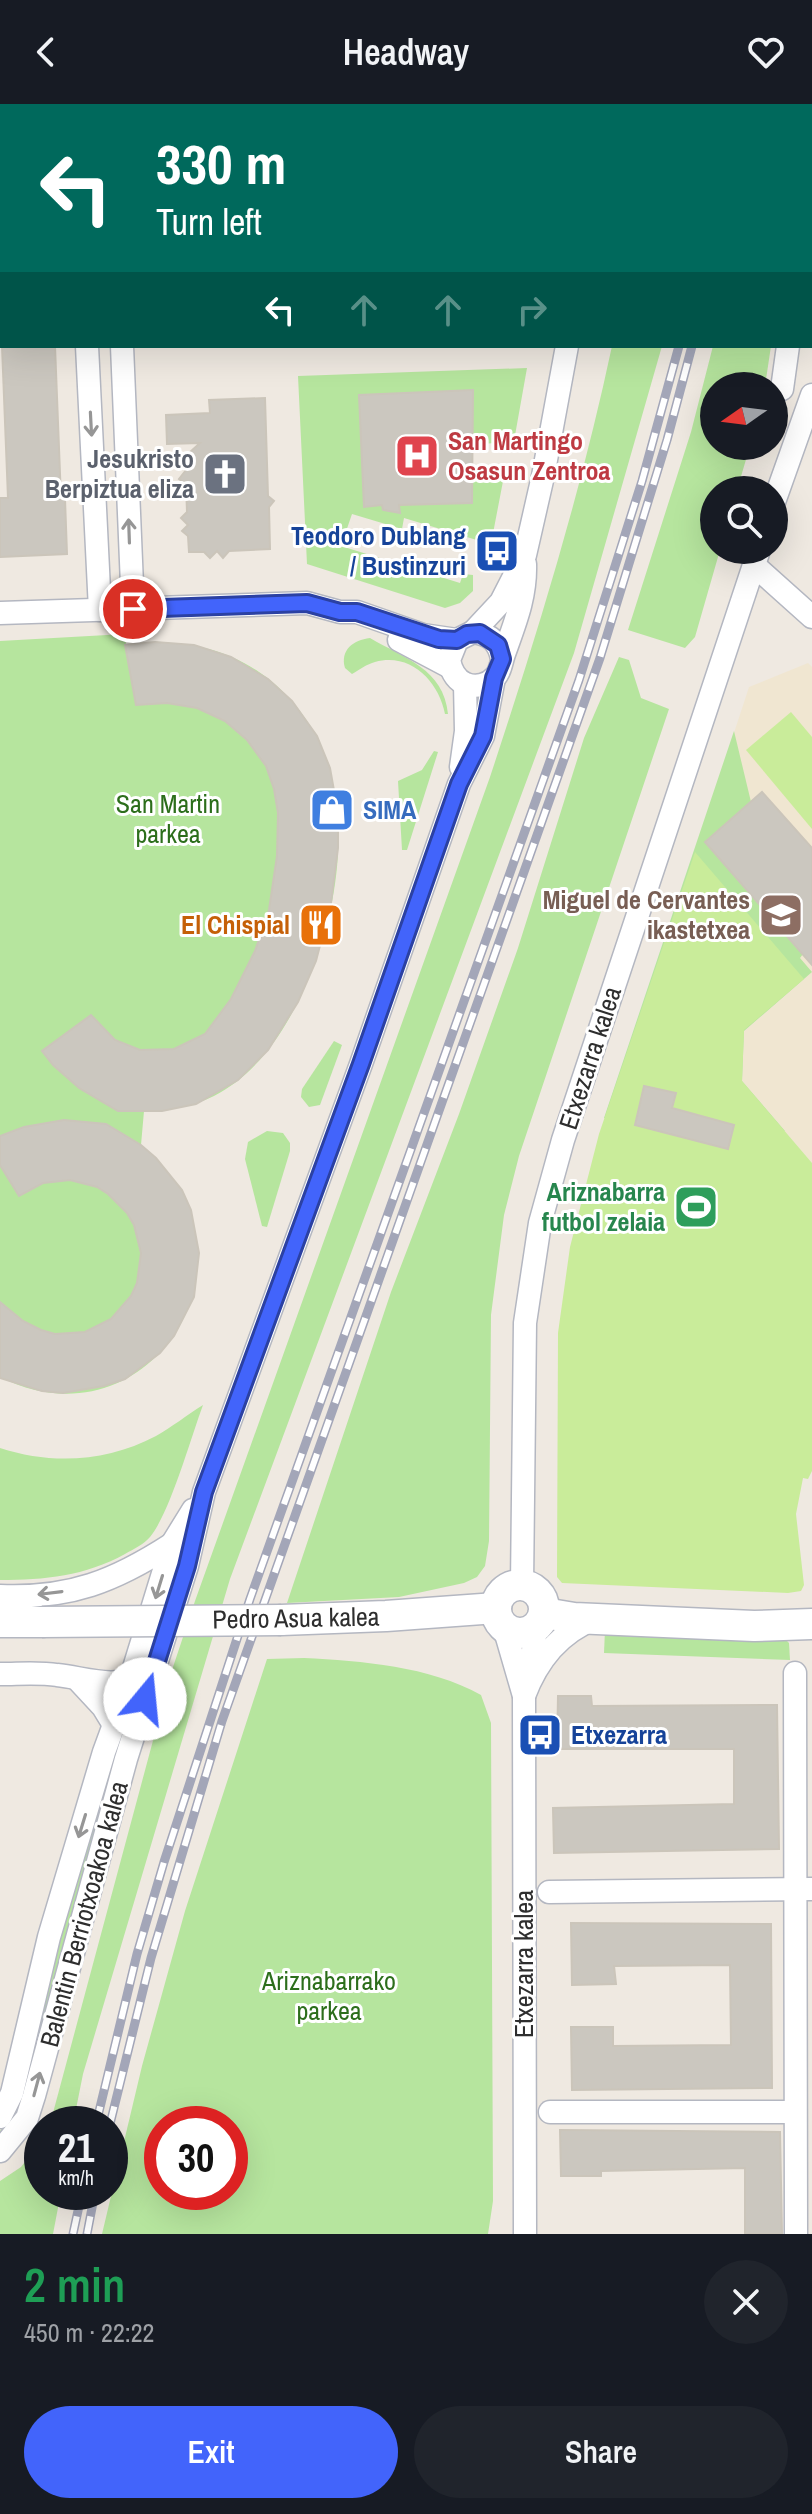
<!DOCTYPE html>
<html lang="en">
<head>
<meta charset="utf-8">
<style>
  body { margin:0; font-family:"Archivo Narrow",sans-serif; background:#20242c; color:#f1f3f6; height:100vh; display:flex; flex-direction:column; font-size:30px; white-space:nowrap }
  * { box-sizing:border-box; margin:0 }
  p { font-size:26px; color:#9ea1a6 }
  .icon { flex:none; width:44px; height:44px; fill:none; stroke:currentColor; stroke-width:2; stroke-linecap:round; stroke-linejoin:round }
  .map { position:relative; height:2130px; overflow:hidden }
  .panel { display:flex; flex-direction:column; background:#171b24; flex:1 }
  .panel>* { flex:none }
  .hud { position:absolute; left:0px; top:0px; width:812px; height:244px; box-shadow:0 8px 32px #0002; background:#00695c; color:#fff; overflow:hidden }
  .needle { width:52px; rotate:256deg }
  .tools { position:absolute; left:700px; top:268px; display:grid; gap:16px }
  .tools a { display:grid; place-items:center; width:88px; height:88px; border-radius:50%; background:#171b24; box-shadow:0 8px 32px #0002; font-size:40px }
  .speed { position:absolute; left:24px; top:2002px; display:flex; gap:16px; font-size:40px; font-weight:700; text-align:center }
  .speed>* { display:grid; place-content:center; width:104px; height:104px; border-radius:50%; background:#171b24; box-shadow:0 8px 32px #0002; line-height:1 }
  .speed small { font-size:20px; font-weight:400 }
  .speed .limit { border:12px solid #d22; background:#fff; color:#111 }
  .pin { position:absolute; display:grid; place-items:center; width:68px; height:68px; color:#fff; margin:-34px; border:4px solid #fff; border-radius:50%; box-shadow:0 2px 8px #0007 }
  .me { position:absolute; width:88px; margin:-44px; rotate:17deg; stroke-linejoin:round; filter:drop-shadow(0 0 6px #0008) }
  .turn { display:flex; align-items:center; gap:28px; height:168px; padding:0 24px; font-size:36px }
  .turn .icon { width:104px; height:104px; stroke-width:2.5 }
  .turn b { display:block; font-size:56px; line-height:68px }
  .lanes { display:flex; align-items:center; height:76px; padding:0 24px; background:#0003; justify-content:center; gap:40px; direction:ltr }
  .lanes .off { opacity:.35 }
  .round { display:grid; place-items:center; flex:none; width:84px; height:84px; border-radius:42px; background:#20242c }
  .headline { display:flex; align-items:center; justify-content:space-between; height:136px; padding:0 24px }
  h1 { font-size:48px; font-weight:600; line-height:60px; color:#1e9e55 }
  .primary-button { display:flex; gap:16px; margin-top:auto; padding:16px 24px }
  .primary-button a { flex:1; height:92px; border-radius:48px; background:#4264fb; color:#fff; font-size:32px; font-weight:600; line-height:92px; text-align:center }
  .primary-button a+a { background:#20242c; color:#f1f3f6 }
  header { display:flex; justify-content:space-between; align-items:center; height:104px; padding:0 24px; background:#171b24; font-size:36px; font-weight:600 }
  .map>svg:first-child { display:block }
</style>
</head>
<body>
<header><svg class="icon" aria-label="back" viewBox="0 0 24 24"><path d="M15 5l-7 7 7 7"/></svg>Headway<svg class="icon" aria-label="heart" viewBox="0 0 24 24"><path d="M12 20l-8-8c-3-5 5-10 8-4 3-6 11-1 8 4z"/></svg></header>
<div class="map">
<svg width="812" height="2130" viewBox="0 0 812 2130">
  <rect width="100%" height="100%" fill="#efe9e1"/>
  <polygon fill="#f0e6d1" points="808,559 812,563 812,1059 742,977 744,926 695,748 749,583"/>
  <g fill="#b6e59e" fill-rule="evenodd">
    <path d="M 612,242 L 662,242 L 574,549 L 230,1475 L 83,1970 L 73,2020 L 50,2020 L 158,1618 L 155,1617 L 195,1497 L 490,673 C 537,531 581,388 612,242 Z"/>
    <polygon points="713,242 771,242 765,282 714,282 714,342 750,342 737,386 714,386 714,446 720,446 695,533 685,544 628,526 691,328"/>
    <polygon points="527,264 514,337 473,341 473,286 359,292 364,402 382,401 383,406 399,409 399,401 472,399 472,363 504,372 490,445 483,452 477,451 480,437 404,414 402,425 352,410 341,442 460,479 463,470 473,471 473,487 460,499 445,504 307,460 298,272"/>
    <path d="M 125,530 L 126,541 C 173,535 219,541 259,568 C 358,636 351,771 310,871 C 290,919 262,967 214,992 C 192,1003 169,1006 144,1007 L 141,1041 C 275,1153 149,1348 0,1273 L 0,537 Z"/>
    <path d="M 370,534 C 404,554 444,565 448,610 L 445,610 C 439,578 411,548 375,558 C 367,560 359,566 352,570 L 345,564 C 340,546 353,536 370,534 Z"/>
    <polygon points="619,553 629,556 641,594 669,605 519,1052 504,1111 491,1211 489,1437 485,1462 477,1473 464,1479 399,1493 287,1499 391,1188 459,1010 518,844 584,634"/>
    <polygon points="734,627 751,698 803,850 800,854 812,868 744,927 742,977 785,1027 604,1014"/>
    <polygon points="434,647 438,648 407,746 402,746 398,677 422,666"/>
    <polygon points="334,937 342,941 320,1001 309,1003 301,993 302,985"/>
    <polygon points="267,1027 283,1029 290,1039 290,1047 267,1123 262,1122 245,1055 248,1038"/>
    <path d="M 203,1301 C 191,1333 170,1409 150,1433 C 144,1440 134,1445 125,1450 C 85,1472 45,1476 0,1476 L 0,1344 C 52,1361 107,1358 156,1332 C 172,1323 187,1311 203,1301 Z"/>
    <polygon points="605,1526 783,1533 789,1539 790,1556 604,1549"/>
    <path d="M 304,1554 C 362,1557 429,1562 481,1591 L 491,1619 L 493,2097 L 488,2130 L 102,2130 L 142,1962 L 185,1807 L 267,1555 ZM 162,2020 L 230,2020 L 230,2088 L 162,2088 Z"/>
    <polygon points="107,1658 118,1662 18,2014 0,2032 0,2027 6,2020 54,1835"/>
    <polygon points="42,2036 42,2088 61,2088 53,2130 0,2130 0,2077 21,2063"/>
  </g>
  <g fill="#c9ec9a">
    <polygon points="791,608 812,633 812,725 746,646"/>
    <polygon points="695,748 804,875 744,926 742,977 812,1059 812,1367 808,1375 803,1374 796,1410 804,1481 801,1487 788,1489 562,1479 557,1473 558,1229 570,1143 599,1030"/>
  </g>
  <g fill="#cbc7bf" stroke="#cbc5ba" stroke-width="2">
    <polygon points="2,242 55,242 61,395 65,395 67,450 0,453 0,394 8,394"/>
    <polygon points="473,286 472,399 399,401 400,409 383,406 382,401 364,403 359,291"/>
    <polygon points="265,294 268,392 274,397 269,403 270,445 229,447 223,454 217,447 210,454 204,448 189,448 188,432 182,427 188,421 181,414 187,408 186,380 179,375 186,366 178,359 200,339 167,340 166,311 210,309 209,296"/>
    <polygon points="155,538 194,541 231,553 268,575 292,597 317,632 330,664 338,709 338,744 331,799 316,857 298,898 268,946 238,976 196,1000 162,1007 118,1007 79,984 53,961 42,947 91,911 115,936 140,946 174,945 205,930 231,895 255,847 269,806 277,752 278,709 274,685 266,662 247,636 225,617 197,604 167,599 136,601 125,541"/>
    <polygon points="762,688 812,744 812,861 705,738"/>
    <polygon points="644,982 676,989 672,1004 734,1021 728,1045 635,1021"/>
    <polygon points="64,1016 106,1020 141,1041 156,1054 182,1086 191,1106 199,1149 194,1193 174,1232 160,1249 125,1275 104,1282 63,1289 42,1287 0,1274 0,1198 23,1217 41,1226 55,1230 85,1228 111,1215 131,1192 137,1179 141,1149 134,1121 127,1109 108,1090 97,1083 70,1076 43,1079 19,1092 0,1061 0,1032 24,1023"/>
    <polygon points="558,1592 591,1592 592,1602 777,1601 779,1745 554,1749 553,1704 734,1700 734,1645 557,1645"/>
    <polygon points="571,1819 771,1820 772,1984 572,1986 571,1923 613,1923 613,1942 731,1941 730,1861 614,1862 616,1880 572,1881"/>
    <polygon points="560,2026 780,2028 782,2130 745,2130 745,2064 601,2067 601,2072 561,2072"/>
  </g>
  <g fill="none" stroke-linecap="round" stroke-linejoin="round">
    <g stroke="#b4b7c1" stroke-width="25">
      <g id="street">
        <polyline points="77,0 77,2"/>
        <polyline points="113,0 113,2"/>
        <polyline points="598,2 598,0"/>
        <polyline points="810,88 812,74"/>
        <polyline points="0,176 2,176"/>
        <polyline points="87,242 100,506"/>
        <polyline points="122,242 133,505"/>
        <polyline points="782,285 788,242"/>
        <polyline points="774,398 812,291"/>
        <polyline points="754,461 812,513"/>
        <polyline points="0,509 307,499 340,508 357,508 423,531 457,536"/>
        <polyline points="473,528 501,498 525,451 543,372 567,242"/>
        <polyline points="399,536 450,563"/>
        <path d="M 502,555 C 499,538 490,530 473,528 L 457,536 L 449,556 C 451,566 455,576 466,580 C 476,584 488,581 495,573 C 501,567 501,558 504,550 C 515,519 526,493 525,460"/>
        <polyline points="461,663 466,627 465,580"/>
        <polyline points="522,1481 525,1219 540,1119 563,1036 759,446"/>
        <path d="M 0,1492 C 70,1495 115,1477 172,1440"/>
        <polyline points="504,1523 524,1592 525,2130"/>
        <polyline points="795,1569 796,2130"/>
        <path d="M 0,1570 C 19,1570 38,1568 57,1571 C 86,1574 114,1586 142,1571"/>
        <polyline points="530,1570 536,1523"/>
        <polyline points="77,1575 103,1603 114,1621"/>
        <path d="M 524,1592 C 537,1557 559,1529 594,1515"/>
        <polyline points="549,1788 812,1785"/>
        <polyline points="550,2008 795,2008"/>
        <polyline points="0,2013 12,1989 49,1833 104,1648 130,1577 172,1440 193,1406"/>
        <polyline points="0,2047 27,2014 34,1992 126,1655 187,1462 204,1388 361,960 459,680 483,632 494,574"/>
      </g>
    </g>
    <g stroke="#b4b7c1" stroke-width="33">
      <g id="secondary">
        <circle cx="520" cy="1505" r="24"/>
        <polyline points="544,1509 574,1514 754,1522 812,1520"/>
        <polyline points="281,1516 386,1512 496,1504"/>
        <polyline points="0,1518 42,1518"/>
      </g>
    </g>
    <use href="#street" stroke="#fff" stroke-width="22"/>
    <use href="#secondary" stroke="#fff" stroke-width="30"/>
    <g stroke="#a3a6b8" stroke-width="9">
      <g id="rail">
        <polyline points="729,2 729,0"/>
        <polyline points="96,2020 137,1850 164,1758 250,1495 579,576 642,377 679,242"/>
        <polyline points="110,2020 151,1854 222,1617 600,554 667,336 692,242"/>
        <polyline points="73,2130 82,2088"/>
        <polyline points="87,2130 95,2088"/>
      </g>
    </g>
    <use href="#rail" stroke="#fff" stroke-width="6" stroke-dasharray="18" stroke-linecap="butt"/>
    <g stroke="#b4b7c1" stroke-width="33" stroke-linecap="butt">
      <polyline id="secondary-bridge" points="42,1518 281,1516"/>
    </g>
    <use href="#secondary-bridge" stroke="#fff" stroke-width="30"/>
  </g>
  <defs><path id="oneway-shaft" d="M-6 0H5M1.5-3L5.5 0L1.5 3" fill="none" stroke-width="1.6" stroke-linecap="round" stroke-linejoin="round" transform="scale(2)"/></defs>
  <g stroke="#969696">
    <use href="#oneway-shaft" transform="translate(91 320) rotate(87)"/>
    <use href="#oneway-shaft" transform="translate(129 427) rotate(-92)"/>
    <use href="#oneway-shaft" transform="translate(159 1483) rotate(107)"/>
    <use href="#oneway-shaft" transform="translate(50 1489) rotate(173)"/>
    <use href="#oneway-shaft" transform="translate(82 1722) rotate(107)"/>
    <use href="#oneway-shaft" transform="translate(37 1980) rotate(-75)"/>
  </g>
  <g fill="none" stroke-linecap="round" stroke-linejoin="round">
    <g stroke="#2b41a3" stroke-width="20">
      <polyline id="route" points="133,505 307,499 340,508 357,508 439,535 457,536 467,530 480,529 498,541 502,555 494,574 483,632 459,680 361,960 204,1388 187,1462 145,1595"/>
    </g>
    <use href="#route" stroke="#4264fb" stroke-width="14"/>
  </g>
  <defs>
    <g id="hospital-square" transform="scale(2.3)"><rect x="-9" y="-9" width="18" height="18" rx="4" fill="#e0444e" stroke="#fff"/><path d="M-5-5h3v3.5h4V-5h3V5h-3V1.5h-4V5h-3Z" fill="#fff"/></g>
    <g id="church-square" transform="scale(2.3)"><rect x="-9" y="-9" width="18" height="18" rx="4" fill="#6b7280" stroke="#fff"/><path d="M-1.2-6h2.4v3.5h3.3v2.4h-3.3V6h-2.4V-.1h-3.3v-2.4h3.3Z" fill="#fff"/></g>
    <g id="bus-square" transform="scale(2.3)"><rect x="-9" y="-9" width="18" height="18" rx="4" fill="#1a4fb4" stroke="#fff"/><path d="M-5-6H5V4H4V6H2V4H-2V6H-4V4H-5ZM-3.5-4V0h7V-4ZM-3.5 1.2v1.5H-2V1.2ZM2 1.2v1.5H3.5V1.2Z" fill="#fff"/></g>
    <g id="shop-square" transform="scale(2.3)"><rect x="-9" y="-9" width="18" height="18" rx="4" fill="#3f7fe0" stroke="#fff"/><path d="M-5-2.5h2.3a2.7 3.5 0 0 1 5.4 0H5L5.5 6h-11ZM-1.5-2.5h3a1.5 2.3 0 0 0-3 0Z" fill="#fff"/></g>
    <g id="school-square" transform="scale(2.3)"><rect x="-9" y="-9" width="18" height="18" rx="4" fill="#8d6e63" stroke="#fff"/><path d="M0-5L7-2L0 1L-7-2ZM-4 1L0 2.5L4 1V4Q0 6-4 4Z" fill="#fff"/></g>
    <g id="restaurant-square" transform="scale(2.3)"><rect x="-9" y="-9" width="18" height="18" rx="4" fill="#e8710a" stroke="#fff"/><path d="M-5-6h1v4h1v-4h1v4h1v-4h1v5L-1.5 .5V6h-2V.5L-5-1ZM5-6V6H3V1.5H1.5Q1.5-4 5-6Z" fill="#fff"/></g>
    <g id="stadium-square" transform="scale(2.3)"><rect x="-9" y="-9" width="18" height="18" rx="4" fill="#2e9e5b" stroke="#fff"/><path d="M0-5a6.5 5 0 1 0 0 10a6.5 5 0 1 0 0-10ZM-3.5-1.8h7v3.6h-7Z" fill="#fff"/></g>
  </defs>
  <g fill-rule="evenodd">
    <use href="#hospital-square" x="417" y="352"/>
    <use href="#church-square" x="225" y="370"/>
    <use href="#bus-square" x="497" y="447"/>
    <use href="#shop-square" x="332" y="706"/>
    <use href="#school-square" x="781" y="811"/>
    <use href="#restaurant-square" x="321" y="821"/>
    <use href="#stadium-square" x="696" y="1103"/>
    <use href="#bus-square" x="540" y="1631"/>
  </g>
  <g text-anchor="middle" stroke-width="6" stroke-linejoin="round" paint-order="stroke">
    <g font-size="26" font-weight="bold" fill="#be3a42" stroke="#fff" text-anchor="start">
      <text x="448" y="346">San Martingo<tspan x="448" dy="30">Osasun Zentroa</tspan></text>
    </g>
    <g font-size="26" font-weight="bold" fill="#5b616d" stroke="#fff" text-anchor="end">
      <text x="194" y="364">Jesukristo<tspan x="194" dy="30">Berpiztua eliza</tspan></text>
    </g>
    <g font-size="26" font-weight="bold" fill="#164399" stroke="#fff" text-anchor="end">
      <text x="466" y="441">Teodoro Dublang<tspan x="466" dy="30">/ Bustinzuri</tspan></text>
      <text x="571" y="1640" text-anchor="start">Etxezarra</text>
    </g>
    <g font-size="26" fill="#2c6e1b" stroke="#fff">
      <text x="168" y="709">San Martin<tspan x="168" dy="30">parkea</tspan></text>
      <text x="329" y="1886">Ariznabarrako<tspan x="329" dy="30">parkea</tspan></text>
    </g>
    <g font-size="26" font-weight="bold" fill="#366cbe" stroke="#fff" text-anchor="start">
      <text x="363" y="715">SIMA</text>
    </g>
    <g font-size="26" font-weight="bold" fill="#785e54" stroke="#fff" text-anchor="end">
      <text x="750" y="805">Miguel de Cervantes<tspan x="750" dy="30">ikastetxea</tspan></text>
    </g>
    <g font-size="26" font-weight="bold" fill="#c56008" stroke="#fff" text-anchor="end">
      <text x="290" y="830">El Chispial</text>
    </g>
    <g font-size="26" fill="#2e2e2e" stroke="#fff">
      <text transform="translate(590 954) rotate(-72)" y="9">Etxezarra kalea</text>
      <text transform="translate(296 1514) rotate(-1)" y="9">Pedro Asua kalea</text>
      <text transform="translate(84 1810) rotate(-75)" y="9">Balentin Berriotxoakoa kalea</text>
      <text transform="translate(524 1860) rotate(-90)" y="9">Etxezarra kalea</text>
    </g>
    <g font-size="26" font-weight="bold" fill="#27864d" stroke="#fff" text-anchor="end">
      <text x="665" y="1097">Ariznabarra<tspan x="665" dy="30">futbol zelaia</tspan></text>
    </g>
  </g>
</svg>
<div class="tools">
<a><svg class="needle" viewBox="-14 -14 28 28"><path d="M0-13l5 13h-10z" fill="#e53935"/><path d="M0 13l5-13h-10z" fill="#9ea1a6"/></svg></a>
<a><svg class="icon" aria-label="search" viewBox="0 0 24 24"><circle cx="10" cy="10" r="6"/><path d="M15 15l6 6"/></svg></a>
</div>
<div class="speed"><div>21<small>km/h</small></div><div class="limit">30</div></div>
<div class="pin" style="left:133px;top:505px;background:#d93025"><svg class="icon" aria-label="arrive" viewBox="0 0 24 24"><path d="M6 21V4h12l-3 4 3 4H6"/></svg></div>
<svg class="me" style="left:145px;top:1595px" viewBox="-20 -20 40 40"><circle r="19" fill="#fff"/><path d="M0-13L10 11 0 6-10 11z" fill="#4264fb"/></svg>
<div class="hud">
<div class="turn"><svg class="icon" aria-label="left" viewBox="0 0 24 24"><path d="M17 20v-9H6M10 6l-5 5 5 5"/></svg><div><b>330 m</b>Turn left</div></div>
<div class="lanes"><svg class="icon" aria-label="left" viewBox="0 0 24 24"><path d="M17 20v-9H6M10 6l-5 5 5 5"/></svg><svg class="icon off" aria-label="ahead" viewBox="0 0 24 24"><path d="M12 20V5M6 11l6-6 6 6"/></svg><svg class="icon off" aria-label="ahead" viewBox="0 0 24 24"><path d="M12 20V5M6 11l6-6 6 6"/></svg><svg class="icon off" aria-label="right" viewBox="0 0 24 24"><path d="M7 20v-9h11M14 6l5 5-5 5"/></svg></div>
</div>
</div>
<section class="panel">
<div class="headline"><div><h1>2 min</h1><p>450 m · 22:22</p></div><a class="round"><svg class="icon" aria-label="close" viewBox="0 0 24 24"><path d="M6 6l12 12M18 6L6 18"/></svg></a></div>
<div class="primary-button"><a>Exit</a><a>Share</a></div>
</section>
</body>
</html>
